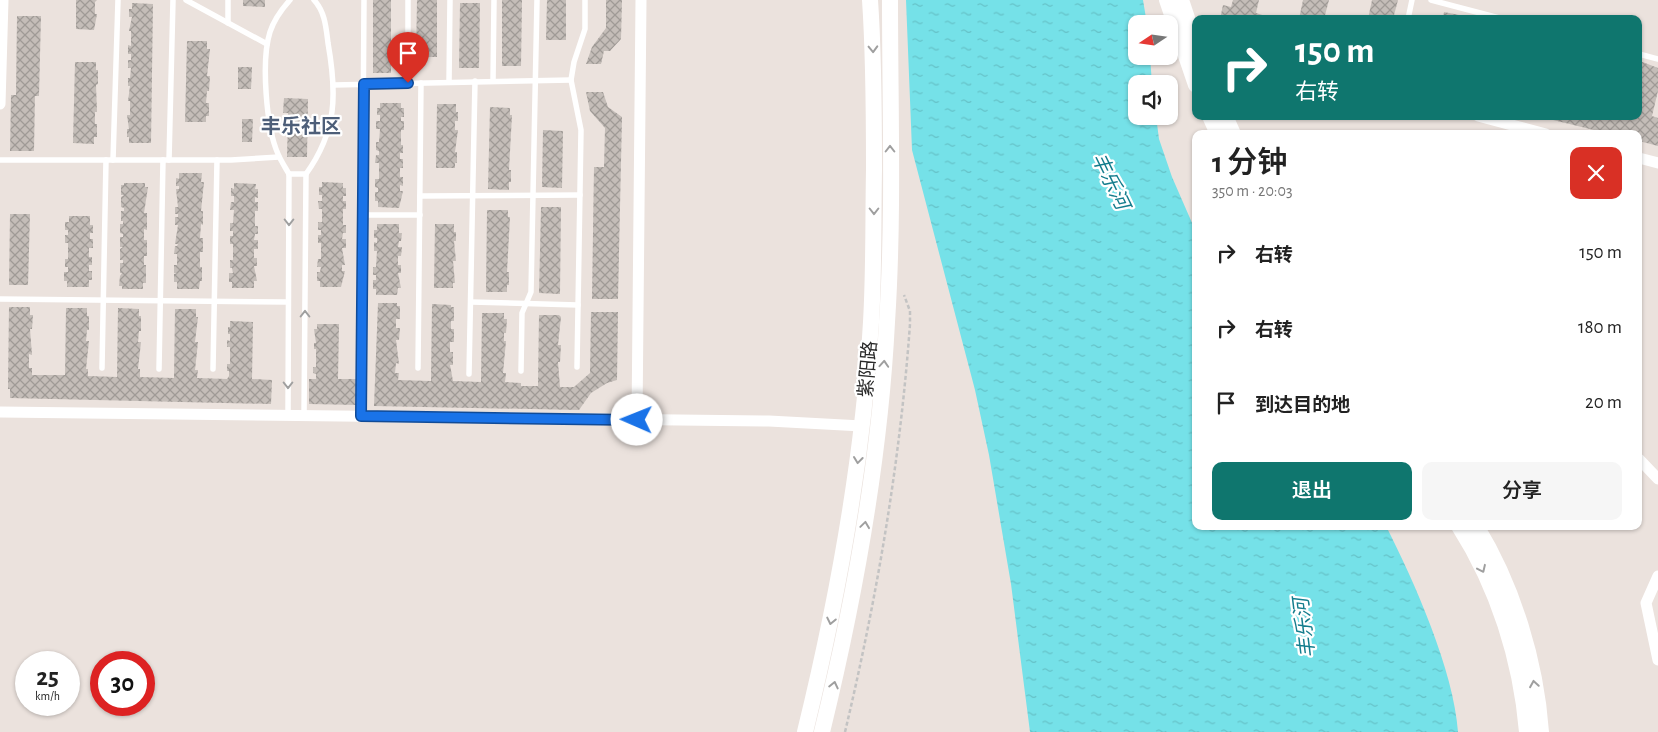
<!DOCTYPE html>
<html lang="zh">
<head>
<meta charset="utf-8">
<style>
  body { margin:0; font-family:"Alegreya Sans","Noto Sans SC",sans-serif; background:#f6f6f6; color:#222; height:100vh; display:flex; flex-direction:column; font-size:19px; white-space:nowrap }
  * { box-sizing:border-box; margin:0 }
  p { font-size:16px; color:#767676 }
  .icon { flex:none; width:28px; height:28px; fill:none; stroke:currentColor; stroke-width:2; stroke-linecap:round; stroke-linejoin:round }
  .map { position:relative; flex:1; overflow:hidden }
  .drawer { position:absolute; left:1192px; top:130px; width:450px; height:400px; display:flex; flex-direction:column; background:#fff; border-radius:10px; box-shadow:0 1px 4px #0004 }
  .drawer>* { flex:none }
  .banner { position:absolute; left:1192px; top:15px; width:450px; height:105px; border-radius:10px; box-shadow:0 1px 4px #0004; background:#0f766e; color:#fff; overflow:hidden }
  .needle { width:32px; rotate:257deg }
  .buttons { position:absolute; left:1128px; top:15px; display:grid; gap:10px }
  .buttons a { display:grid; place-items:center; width:50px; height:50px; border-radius:10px; background:#fff; box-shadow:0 1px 4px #0004; font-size:25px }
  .speed { position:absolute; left:15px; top:651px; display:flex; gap:10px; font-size:25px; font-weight:700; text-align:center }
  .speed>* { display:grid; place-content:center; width:65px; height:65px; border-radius:50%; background:#fff; box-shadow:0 1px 4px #0004; line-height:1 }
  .speed small { font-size:12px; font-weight:400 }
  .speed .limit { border:8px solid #d22; background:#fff; color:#111 }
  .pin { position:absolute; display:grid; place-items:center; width:42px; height:42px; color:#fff; margin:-51px -21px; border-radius:50% 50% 50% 0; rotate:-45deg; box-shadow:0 0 5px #0007 }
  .pin .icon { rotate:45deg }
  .me { position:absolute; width:55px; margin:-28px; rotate:271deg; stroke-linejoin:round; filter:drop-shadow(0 0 4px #0008) }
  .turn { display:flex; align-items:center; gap:18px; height:105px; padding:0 20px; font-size:22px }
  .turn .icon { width:65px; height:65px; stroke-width:2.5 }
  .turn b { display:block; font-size:35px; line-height:42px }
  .round { display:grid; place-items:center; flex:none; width:52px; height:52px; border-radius:10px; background:#f6f6f6 }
  .headline { display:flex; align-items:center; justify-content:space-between; height:85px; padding:0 20px }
  h1 { font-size:30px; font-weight:600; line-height:38px }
  .primary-button { display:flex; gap:10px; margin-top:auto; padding:10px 20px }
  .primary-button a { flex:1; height:58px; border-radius:10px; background:#0f766e; color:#fff; font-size:20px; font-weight:600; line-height:58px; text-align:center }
  .primary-button a+a { background:#f6f6f6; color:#222 }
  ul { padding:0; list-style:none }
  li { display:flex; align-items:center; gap:15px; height:75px; padding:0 20px }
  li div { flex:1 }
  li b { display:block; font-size:19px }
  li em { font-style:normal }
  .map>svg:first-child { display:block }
</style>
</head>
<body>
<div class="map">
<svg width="1658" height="732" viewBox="0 0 1658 732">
  <defs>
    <pattern id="water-ripples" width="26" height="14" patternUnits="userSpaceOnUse" patternTransform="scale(1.25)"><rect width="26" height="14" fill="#75e1e8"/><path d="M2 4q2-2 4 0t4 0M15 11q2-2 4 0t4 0" fill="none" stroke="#65c1c7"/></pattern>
    <pattern id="building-cross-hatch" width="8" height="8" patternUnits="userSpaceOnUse" patternTransform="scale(1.25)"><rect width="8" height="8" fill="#c4bdb8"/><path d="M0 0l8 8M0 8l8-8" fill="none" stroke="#9f9a96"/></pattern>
  </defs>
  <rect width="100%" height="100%" fill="#ebe2dd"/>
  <path fill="url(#water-ripples)" d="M 906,0 L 1143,0 L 1147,24 L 1136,24 L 1136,56 L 1150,56 L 1152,84 L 1136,84 L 1136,116 L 1156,116 L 1159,139 L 1172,177 L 1196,232 L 1196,526 L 1386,526 C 1414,581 1454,671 1458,732 L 1030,732 L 1011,584 L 989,455 L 975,390 L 912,150 Z"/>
  <g fill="url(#building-cross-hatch)">
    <polygon points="76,0 97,0 95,2 95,14 97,14 94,30 76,29"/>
    <polygon points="243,0 265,0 265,7 243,6"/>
    <rect x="373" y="0" width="18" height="73"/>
    <polygon points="417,0 437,0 437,57 416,57"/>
    <polygon points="502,0 522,0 521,66 502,66"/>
    <polygon points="547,0 566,0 566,40 546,40"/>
    <polygon points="606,0 622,0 621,39 610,51 604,51 601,64 586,64 592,47 606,28"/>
    <polygon points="1233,0 1259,0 1256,13 1275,19 1220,19 1223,5 1231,7"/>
    <polygon points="1303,0 1329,0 1324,19 1299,19"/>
    <polygon points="1372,0 1398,0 1393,19 1368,19"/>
    <polygon points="132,3 153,4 151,143 129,143 129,137 127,137 127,129 129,129 127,115 130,115 130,101 128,101 130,86 128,86 128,78 130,78 131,68 128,68 128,60 131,60 131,54 128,54 128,45 131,46 131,31 129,31 132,17 129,17 129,9 132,9"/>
    <polygon points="460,3 480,3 479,68 459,68"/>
    <polygon points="1444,12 1459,15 1458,19 1443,19"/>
    <polygon points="17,16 41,16 39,96 35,96 34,151 10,151 11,95 16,95"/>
    <polygon points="187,41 207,41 207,49 210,49 207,76 210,76 209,91 207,91 206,103 209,103 209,116 206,116 206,122 185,122"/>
    <polygon points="1640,61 1658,68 1658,91 1652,116 1658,118 1658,146 1639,141 1639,134 1610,134 1541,117 1639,116"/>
    <polygon points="75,62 96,62 96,70 98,70 98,84 96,85 97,112 95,112 95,124 97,124 97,137 94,137 94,144 73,143"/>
    <polygon points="238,67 252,67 251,89 238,89"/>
    <polygon points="586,92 603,92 608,107 622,117 618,299 592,299 594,167 604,167 605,128 590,111"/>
    <polygon points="284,98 308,99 307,157 287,157 288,113 283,113"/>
    <polygon points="380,103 401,103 401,108 404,108 404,117 401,117 401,121 404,121 404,130 401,130 401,145 403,145 403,153 400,153 400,159 403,159 403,168 400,168 400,177 403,177 403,186 400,185 400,191 403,191 399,208 378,207 378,201 375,201 375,192 378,192 378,188 375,187 375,179 379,179 379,163 375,163 376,155 379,155 379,151 376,150 376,142 379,142 380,129 376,129 376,121 380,121 380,115 377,115 377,108 380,108"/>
    <polygon points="437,104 456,104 456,112 458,112 458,121 455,121 455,130 458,130 455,152 457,152 457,163 455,163 455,168 436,168"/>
    <polygon points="490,107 510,108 510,115 512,115 509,170 511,170 511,182 509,182 509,190 488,189"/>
    <polygon points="242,119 253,119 252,142 242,142"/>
    <polygon points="543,130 563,131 562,188 542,187"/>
    <polygon points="179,173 202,173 201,182 204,182 201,211 203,211 203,225 201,224 200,238 203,238 203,252 200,252 200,267 202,267 202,281 200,281 199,289 177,289 177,282 174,282 174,274 177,273 174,273 174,265 177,265 177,254 174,254 175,246 177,246 178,244 175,244 178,225 175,225 175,217 178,217 178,214 175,214 175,207 178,207 176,189 179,189 179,186 176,186 176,178 179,179"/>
    <polygon points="322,182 343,183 343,188 346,188 346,196 343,196 343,201 346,201 346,209 343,209 343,225 346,225 346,233 343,233 342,239 346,239 346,248 342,248 345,265 342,265 342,271 345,271 341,287 320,287 320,281 317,281 317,272 320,272 321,267 317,267 318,259 321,259 321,243 318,243 318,235 321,235 321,230 318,230 318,222 322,222 322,209 319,209 318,201 322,201 322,195 319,195 319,187 322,187"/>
    <polygon points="124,183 145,183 145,187 148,187 144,213 147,213 147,230 144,229 144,240 147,240 147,256 144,256 144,265 146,265 146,283 143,283 143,289 122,289 122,286 119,286 120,276 122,273 120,273 120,263 123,263 123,260 120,260 120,249 123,247 120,247 120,237 123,237 123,234 120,233 120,224 123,224 123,221 121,221 121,211 124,211 124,208 121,207 121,197 124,195 121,195 121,185 124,185"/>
    <polygon points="234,183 256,184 255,189 258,189 258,198 255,197 255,202 258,202 258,211 255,211 255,226 258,226 258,234 255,234 254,240 258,240 258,249 254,249 254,258 257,258 257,266 254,266 257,281 254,281 254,288 232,288 232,282 229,282 229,273 233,273 232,268 230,268 230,260 233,260 233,244 230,244 230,236 233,236 233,231 230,231 230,223 233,223 234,210 230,210 231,202 234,202 234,196 231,196 231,188 234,189"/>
    <polygon points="541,207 561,207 560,294 539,293"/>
    <polygon points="487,210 508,210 508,217 510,217 507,272 509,272 509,285 507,285 507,292 486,292"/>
    <polygon points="10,214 30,214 28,285 9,285"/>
    <polygon points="69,216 90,216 90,225 93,225 93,233 90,233 90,239 93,239 93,248 89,248 89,257 92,257 92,265 89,265 89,271 92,271 92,280 89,280 89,287 67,287 67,281 64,281 64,272 68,272 68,267 65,267 65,259 68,259 68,243 65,243 65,235 68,235 68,230 65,230 65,222 69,222"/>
    <polygon points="377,224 399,224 399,233 402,233 401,241 399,241 398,247 402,247 401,256 398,256 398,265 401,265 401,273 398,273 401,288 398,288 397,295 376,295 376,289 373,289 373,280 376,280 376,275 373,275 373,267 376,267 377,251 374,251 374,242 377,243 377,238 374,238 374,230 377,230"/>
    <polygon points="435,224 454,224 454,232 456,232 456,241 454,241 456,261 453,261 455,283 453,283 453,288 434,288"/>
    <polygon points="378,303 397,303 397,306 400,306 400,319 396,319 396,328 400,328 399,340 396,340 399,364 396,363 395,373 399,373 398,380 431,381 432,304 451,305 451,307 454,307 454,321 451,321 451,329 454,329 454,342 450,342 450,352 453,352 453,365 450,365 453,381 481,382 482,313 504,313 504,319 507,319 506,333 504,333 504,341 506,341 503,373 506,373 505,382 521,383 521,386 538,386 539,315 559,315 561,317 558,345 561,345 560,362 558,362 560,387 574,387 590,373 591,312 618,312 617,380 607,383 591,393 579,410 374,406"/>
    <polygon points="9,307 30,307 30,315 33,315 32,329 30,329 32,355 29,354 29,368 32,368 32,375 65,375 66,308 87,308 87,316 89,316 89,330 87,330 86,341 89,341 86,369 88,369 88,376 117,377 118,308 139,309 139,316 141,316 141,331 139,331 138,342 141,342 138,369 140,369 140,377 174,378 175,309 196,309 196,317 198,317 195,342 198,342 195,370 198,370 197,378 227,379 229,376 229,371 227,371 227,364 230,364 230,347 227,347 227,340 230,341 230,334 228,334 228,327 230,327 230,321 253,322 252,379 272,380 271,404 10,398 10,389 8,389"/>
    <polygon points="317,324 339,324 338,379 356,379 356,405 309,404 309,379 316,379 316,374 313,373 313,367 316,367 316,349 314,349 314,343 316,343 314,329 317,329"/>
  </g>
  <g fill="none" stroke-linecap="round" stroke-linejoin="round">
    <path stroke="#c3c3c3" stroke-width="2.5" stroke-dasharray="4 2.5" stroke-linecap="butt" d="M 845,732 C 877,597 900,463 910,324 L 910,311 L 904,295"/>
    <g stroke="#fff" stroke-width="5.5">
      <polyline points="186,0 267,44"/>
      <polyline points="1431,0 1503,19"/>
      <polyline points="1408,19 1412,0"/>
      <polyline points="228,23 228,0"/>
      <polyline points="1639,54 1658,59"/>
      <polyline points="493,81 494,0"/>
      <polyline points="449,82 450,0"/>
      <polyline points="408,83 408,0"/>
      <polyline points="334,85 571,80"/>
      <polyline points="0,160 231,160 279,157"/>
      <polyline points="113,160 118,0"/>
      <polyline points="169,160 173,0"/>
      <path d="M 289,174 L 306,174 C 337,131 337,94 328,43 C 326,27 325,12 314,0"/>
      <polyline points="420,196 580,195"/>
      <polyline points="363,215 420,215"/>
      <polyline points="0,299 288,302"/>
      <polyline points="471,302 578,305"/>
      <polyline points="577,367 581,130 571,80 574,62 585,29 585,0"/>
      <polyline points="102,368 106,160"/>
      <polyline points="418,368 421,83"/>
      <polyline points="159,369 163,160"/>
      <polyline points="213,369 217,160"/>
      <polyline points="521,371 522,313 531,292 537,0"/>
      <polyline points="469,374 475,81"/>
      <path d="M 288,415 L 289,174 C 285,167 281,161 278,154 C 266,127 261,60 270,32 C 274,20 281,10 290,0"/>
      <polyline points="304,416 306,174"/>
      <polyline points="361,416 364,0"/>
    </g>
    <g stroke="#fff" stroke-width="11">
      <polyline points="0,104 3,0"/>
      <polyline points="1478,116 1546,134"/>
      <polyline points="1639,158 1658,163"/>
      <polyline points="0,412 769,421 862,426"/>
      <polyline points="637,420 641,0"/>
      <polyline points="1639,459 1658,479"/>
      <polyline points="1658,576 1646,603 1658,660"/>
    </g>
    <g stroke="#fff" stroke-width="16">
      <polyline points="1167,0 1196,85"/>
      <polyline points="1181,0 1196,45"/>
      <polyline points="1210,116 1218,134"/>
      <polyline points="1225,116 1233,134"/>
      <path d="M 1459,526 C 1498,587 1521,660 1527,732"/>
      <path d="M 1476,526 C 1513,586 1536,662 1541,732"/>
      <path d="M 805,732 C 838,597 863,461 871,322 C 874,271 873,221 874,170 C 874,113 874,57 870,0"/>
      <path d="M 822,732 C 855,597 880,461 887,322 C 894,215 890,107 890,0"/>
    </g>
  </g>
  <defs><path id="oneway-chevron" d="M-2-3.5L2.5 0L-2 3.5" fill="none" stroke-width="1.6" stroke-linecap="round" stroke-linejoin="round" transform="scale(1.25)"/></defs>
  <g stroke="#9f9f9f">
    <use href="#oneway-chevron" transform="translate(873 49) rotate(88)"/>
    <use href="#oneway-chevron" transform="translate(890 149) rotate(-90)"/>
    <use href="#oneway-chevron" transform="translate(874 211) rotate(90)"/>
    <use href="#oneway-chevron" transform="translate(289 222) rotate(90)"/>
    <use href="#oneway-chevron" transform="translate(305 314) rotate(-90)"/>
    <use href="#oneway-chevron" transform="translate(884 364) rotate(-86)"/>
    <use href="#oneway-chevron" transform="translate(288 385) rotate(90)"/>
    <use href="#oneway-chevron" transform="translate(858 460) rotate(97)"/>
    <use href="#oneway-chevron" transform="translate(865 525) rotate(-82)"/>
    <use href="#oneway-chevron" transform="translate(1482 569) rotate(65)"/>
    <use href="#oneway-chevron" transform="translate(831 621) rotate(102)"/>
    <use href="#oneway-chevron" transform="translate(1534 684) rotate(-99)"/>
    <use href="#oneway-chevron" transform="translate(834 685) rotate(-77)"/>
  </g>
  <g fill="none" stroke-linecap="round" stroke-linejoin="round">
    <g stroke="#114b97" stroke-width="12">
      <polyline id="route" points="408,83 364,84 361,416 637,420"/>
    </g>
    <use href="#route" stroke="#1a73e8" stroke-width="9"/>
  </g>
  <g text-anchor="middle" stroke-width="4.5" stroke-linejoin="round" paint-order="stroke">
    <g font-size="19" fill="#2a2a2a" stroke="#fff">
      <text transform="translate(867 369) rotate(-85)" y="7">紫阳路</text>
    </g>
    <g font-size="20" font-weight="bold" fill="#4d5e78" stroke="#fff">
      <text x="301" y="133">丰乐社区</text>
    </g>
    <g font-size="20" font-style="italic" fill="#147d8d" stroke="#fff">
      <text transform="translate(1111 181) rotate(64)" y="7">丰乐河</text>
      <text transform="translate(1304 628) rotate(-97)" y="7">丰乐河</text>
    </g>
  </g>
</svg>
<div class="buttons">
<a><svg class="needle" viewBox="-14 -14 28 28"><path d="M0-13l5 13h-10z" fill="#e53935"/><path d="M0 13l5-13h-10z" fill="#767676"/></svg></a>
<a><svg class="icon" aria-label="sound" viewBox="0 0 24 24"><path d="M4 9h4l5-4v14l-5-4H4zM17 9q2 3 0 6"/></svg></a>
</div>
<div class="speed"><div>25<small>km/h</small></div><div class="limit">30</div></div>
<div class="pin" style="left:408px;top:83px;background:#d93025"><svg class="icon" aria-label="arrive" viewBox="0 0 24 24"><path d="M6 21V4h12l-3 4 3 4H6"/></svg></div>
<svg class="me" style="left:637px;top:420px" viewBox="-20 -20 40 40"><circle r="19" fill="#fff"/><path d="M0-13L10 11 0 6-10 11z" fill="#1a73e8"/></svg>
<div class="banner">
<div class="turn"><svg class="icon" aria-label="right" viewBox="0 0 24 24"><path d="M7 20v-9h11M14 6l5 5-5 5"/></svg><div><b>150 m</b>右转</div></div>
</div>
<section class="drawer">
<div class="headline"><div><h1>1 分钟</h1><p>350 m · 20:03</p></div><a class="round" style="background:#d93025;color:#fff"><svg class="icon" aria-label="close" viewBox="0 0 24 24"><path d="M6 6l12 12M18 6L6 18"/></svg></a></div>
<ul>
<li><svg class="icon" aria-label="right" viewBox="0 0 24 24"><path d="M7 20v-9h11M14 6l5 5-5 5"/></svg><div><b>右转</b></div><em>150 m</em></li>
<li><svg class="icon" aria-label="right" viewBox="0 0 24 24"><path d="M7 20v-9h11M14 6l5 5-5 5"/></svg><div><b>右转</b></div><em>180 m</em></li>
<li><svg class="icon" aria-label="arrive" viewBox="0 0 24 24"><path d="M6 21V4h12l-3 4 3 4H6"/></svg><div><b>到达目的地</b></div><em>20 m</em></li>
</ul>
<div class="primary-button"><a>退出</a><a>分享</a></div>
</section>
</div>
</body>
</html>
